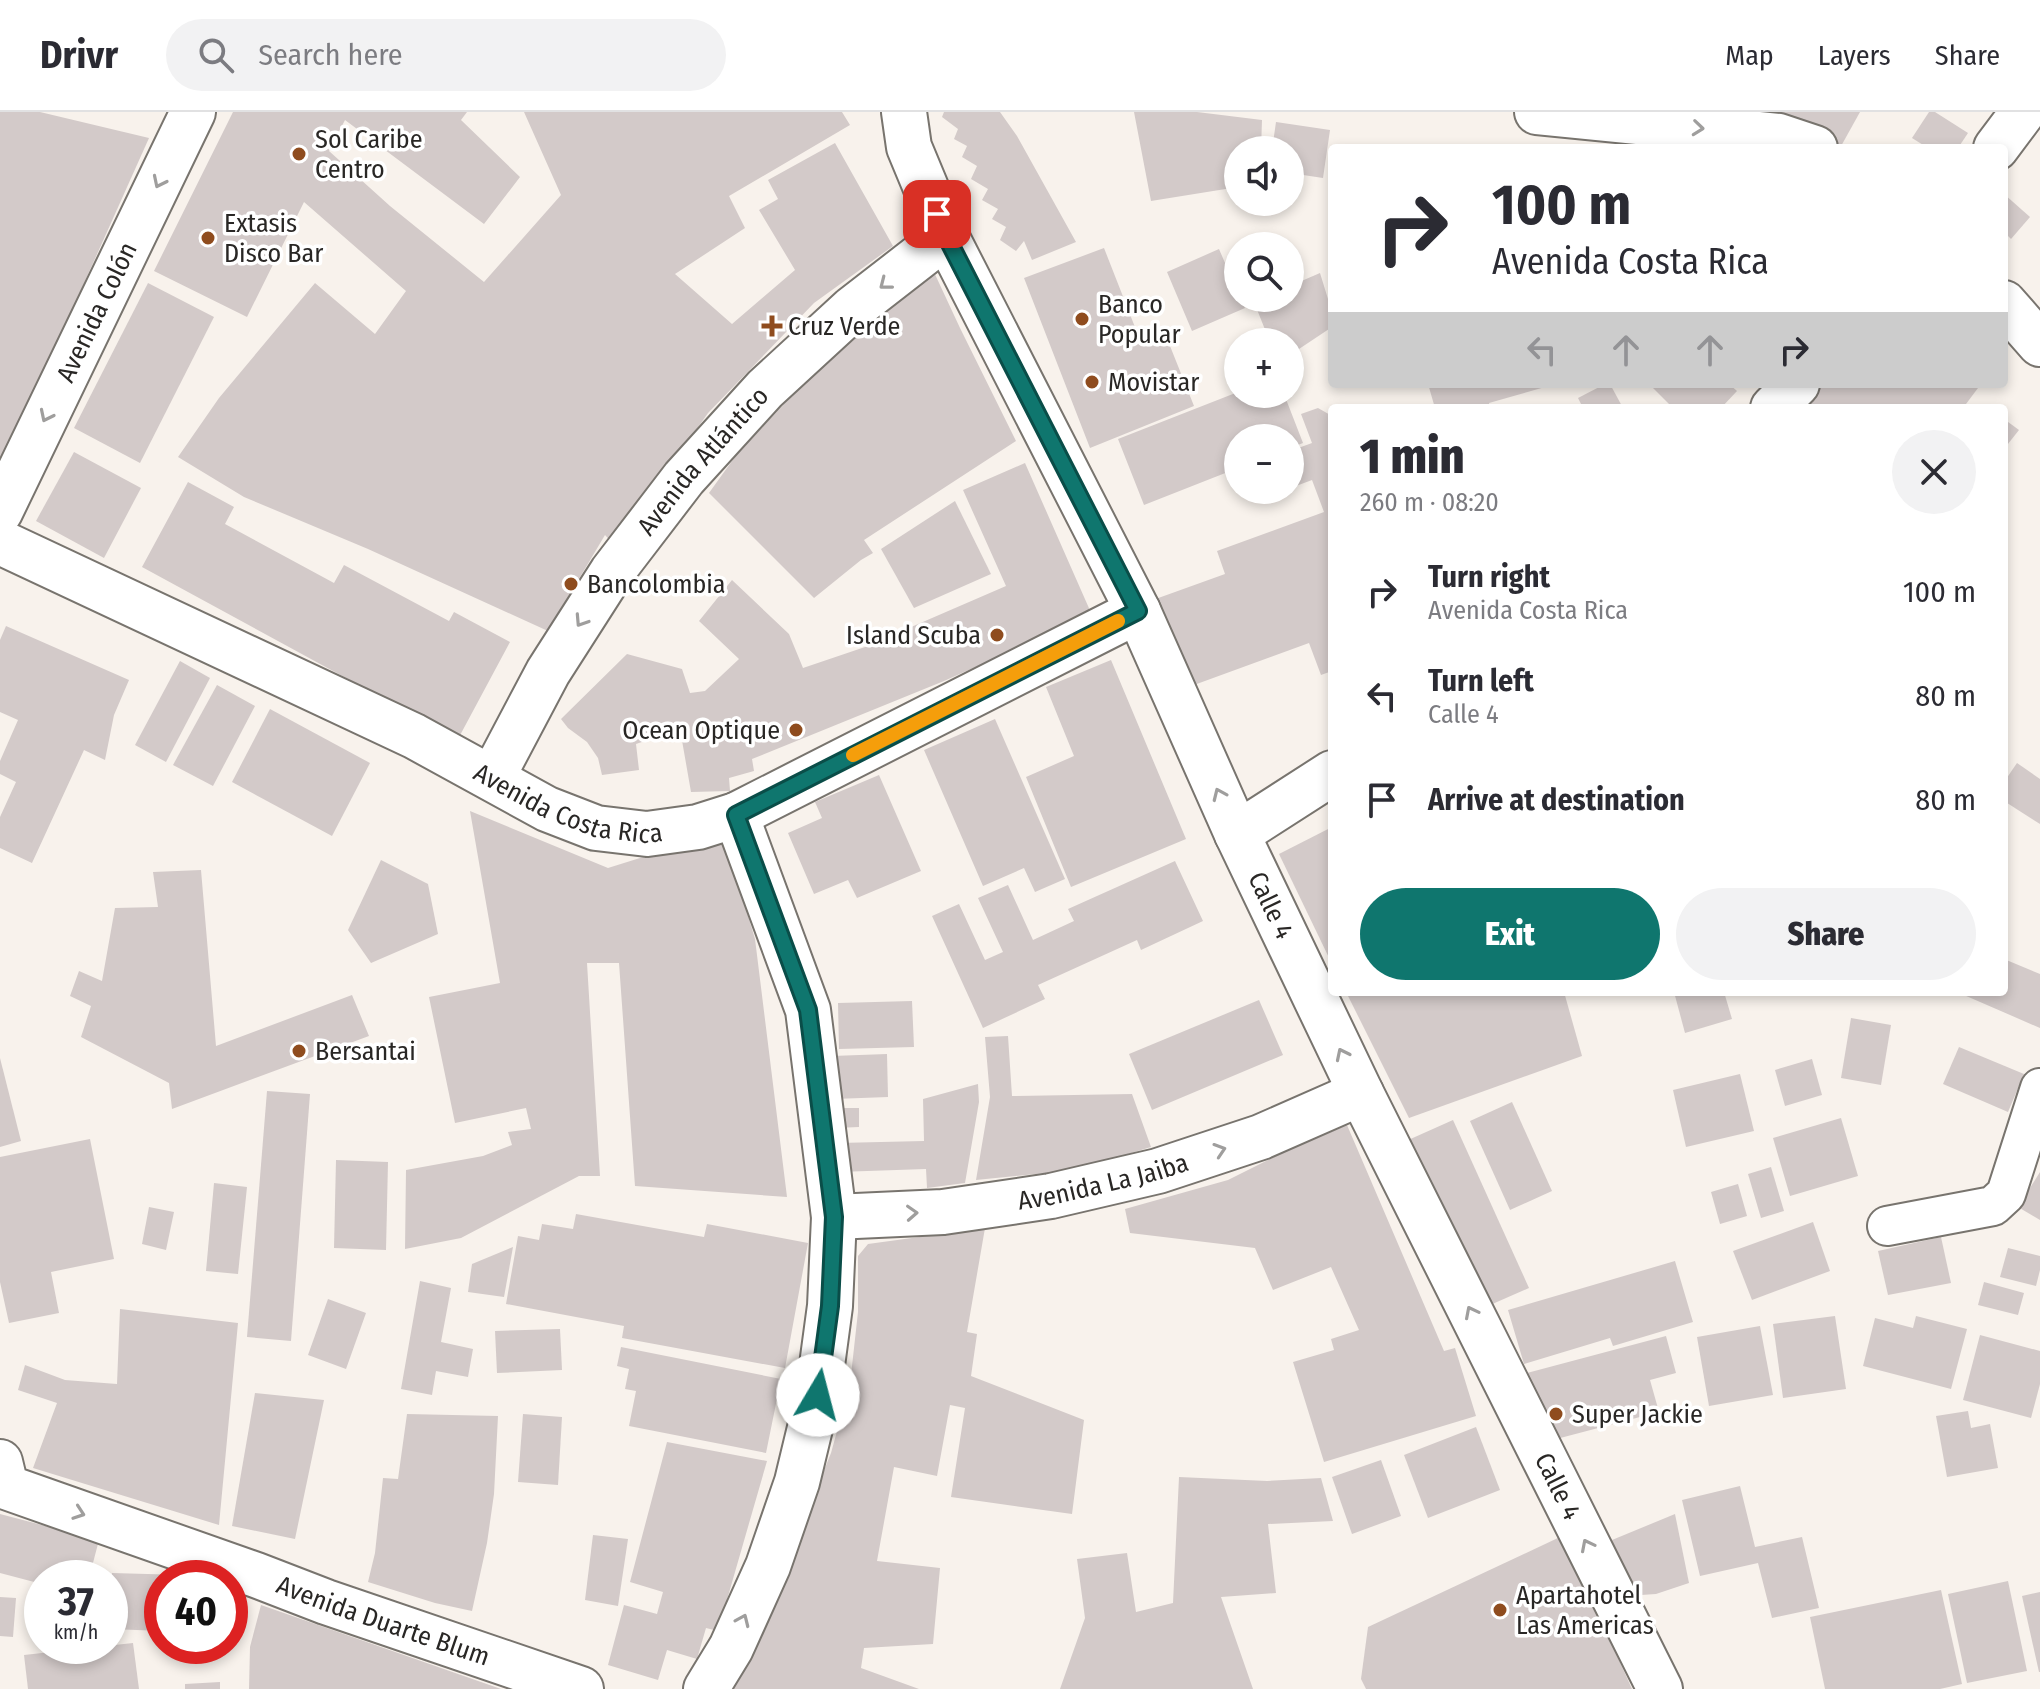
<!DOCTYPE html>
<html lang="en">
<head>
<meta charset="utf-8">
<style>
  body { margin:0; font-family:"Fira Sans Condensed",sans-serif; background:#f2f2f3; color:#2b2b33; height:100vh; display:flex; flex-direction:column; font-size:30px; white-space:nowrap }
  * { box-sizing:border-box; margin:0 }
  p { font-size:26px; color:#7c7c81 }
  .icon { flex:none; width:44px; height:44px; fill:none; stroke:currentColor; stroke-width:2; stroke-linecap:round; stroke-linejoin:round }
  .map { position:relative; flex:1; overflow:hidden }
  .sheet { position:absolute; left:1328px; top:292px; width:680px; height:592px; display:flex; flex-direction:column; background:#fff; border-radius:8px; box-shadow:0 4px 12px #0003 }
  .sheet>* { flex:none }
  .top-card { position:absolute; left:1328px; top:32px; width:680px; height:244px; border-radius:8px; box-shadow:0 4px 12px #0003; background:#fff; color:#2b2b33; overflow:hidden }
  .tools { position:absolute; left:1224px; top:24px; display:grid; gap:16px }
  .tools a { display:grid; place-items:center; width:80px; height:80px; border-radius:50%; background:#fff; box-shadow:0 4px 12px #0003; font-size:40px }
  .speed { position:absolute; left:24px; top:1448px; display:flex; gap:16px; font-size:40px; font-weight:700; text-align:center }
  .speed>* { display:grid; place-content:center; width:104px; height:104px; border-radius:50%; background:#fff; box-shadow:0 4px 12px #0003; line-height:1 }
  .speed small { font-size:20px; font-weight:400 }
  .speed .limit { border:12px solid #d22; background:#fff; color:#111 }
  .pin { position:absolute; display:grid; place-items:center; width:68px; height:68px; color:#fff; margin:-34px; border-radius:16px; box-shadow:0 4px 12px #0006 }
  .me { position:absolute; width:88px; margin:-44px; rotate:8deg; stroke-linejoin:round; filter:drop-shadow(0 0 6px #0008) }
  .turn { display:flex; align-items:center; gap:28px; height:168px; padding:0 32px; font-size:36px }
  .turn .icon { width:104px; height:104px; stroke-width:2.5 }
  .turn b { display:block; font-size:56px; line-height:68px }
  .lanes { display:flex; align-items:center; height:76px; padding:0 32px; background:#0003; justify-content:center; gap:40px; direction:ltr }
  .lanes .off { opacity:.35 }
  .round { display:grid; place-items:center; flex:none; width:84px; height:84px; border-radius:42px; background:#f2f2f3 }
  .summary { display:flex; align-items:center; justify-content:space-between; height:136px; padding:0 32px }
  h1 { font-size:48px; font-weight:800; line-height:60px }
  .cta { display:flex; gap:16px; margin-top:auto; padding:16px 32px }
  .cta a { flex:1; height:92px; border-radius:48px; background:#0f766e; color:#fff; font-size:32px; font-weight:800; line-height:92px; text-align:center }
  .cta a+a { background:#f2f2f3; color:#2b2b33 }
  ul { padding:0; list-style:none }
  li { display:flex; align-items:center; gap:24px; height:104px; padding:0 32px }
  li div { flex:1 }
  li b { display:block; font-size:30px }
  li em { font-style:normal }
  header { display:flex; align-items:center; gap:48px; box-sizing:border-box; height:112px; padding:0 40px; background:#fff; border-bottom:2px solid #e1e1e2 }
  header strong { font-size:38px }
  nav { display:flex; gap:44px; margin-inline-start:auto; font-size:28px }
  .search { width:560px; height:72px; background:#f2f2f3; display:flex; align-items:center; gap:20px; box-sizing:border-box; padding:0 28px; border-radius:44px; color:#7c7c81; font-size:30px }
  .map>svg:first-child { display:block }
</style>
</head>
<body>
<header>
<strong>Drivr</strong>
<div class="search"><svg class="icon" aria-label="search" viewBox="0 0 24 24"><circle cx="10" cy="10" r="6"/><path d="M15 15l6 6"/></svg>Search here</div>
<nav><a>Map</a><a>Layers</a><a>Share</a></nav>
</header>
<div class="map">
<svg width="2040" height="1577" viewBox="0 0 2040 1577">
  <rect width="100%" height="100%" fill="#f8f2ec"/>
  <g fill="#d3cac9">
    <polygon points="0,0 40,0 149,26 0,359"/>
    <polygon points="233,0 467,0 461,8 520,65 484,112 345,8 329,39 390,94 484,170 561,83 524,0 842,0 850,13 729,84 745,116 675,162 732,212 795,158 759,98 778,87 768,68 835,31 893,134 814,191 708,301 615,434 605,423 548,519 368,437 244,385 178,345 219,286 315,171 375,222 406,179 304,90 247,205 154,159"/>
    <polygon points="944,0 1000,0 1017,24 1076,130 1032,148 1024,129 1016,139 1000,128 1006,115 992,107 998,97 982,88 988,77 971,67 977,54 962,45 967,34 954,27 958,17 942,5"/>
    <polygon points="1134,0 1197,0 1262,8 1261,38 1238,38 1238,75 1151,89"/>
    <polygon points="1777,0 1860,0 1840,36"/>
    <polygon points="1929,0 1935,0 1968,21 1958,36 1928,36 1912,26"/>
    <polygon points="1276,10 1330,18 1323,66 1290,61 1290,38 1272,38"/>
    <polygon points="2004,82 2030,105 2011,127 2004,120"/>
    <polygon points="1104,136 1142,233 1166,224 1194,294 1090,336 1024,166"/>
    <polygon points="1219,137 1238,181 1238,186 1240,186 1245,196 1192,219 1167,160"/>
    <polygon points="933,158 960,216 1016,329 864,428 873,441 861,448 814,486 709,381 737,342 822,252"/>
    <polygon points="1320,161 1332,200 1332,215 1290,243 1290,230 1270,230 1254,190 1263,186 1290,186 1290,174"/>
    <polygon points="148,171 214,205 140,351 74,316"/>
    <polygon points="1428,272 1552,272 1552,273 1489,291 1490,296 1435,296"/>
    <polygon points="1605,272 1610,272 1623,296 1583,296 1578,286"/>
    <polygon points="1655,272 1729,272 1737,279 1721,296 1673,296 1652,275"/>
    <polygon points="1815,272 1981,272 1963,296 1791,296"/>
    <polygon points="1238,280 1238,282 1284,282 1303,331 1290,336 1290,326 1238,326 1238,356 1144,393 1118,327"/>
    <polygon points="1318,296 1332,304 1332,559 1321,563 1309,531 1183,577 1150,489 1225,462 1217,439 1324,400 1312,368 1296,374 1290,356 1290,339 1312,331 1301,302"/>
    <polygon points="2004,307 2019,318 2004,337"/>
    <polygon points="74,340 141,376 104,446 36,409"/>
    <polygon points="1025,351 1092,503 944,569 752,647 754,659 729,666 730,679 691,680 680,617 636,632 639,658 602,663 598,646 587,630 568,616 561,607 627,542 682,557 690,581 705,579 739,547 699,509 732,468 789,522 803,556 865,535 1006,474 963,378"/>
    <polygon points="188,370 234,395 225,412 334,471 344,453 449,509 454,500 510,530 458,627 142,455"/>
    <polygon points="955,389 991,462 914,496 881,437"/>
    <polygon points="6,514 129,568 114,603 105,648 84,638 32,751 0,736 0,705 16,670 0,662 0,649 18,608 0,600 0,528"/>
    <polygon points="1111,548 1186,727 1071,775 1026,665 1074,644 1046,575"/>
    <polygon points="180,549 210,566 166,650 135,633"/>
    <polygon points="217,573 255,594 213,674 173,653"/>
    <polygon points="270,597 370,651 332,724 232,670"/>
    <polygon points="995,607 1065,767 1035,780 1024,756 983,774 924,638"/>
    <polygon points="2017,651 2040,667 2040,712 2004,689 2004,670"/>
    <polygon points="879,663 921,759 857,786 848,768 814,782 788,721 822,706 815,690"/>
    <polygon points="470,699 608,756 723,720 755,827 787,1085 635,1074 619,851 587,851 600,1064 579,1064 461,1126 405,1137 406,1058 483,1044 512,1033 508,1020 531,1017 526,996 455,1011 429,885 500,871"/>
    <polygon points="1332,715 1332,852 1279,742"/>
    <polygon points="381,748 428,772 438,822 371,851 348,818"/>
    <polygon points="1175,749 1203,809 1141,838 1137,828 1038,873 1045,887 983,916 932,804 959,792 985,848 1003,840 978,786 1008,773 1033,828 1074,809 1068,797"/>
    <polygon points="201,758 216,934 352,883 369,924 172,997 169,971 81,925 91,894 70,884 79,859 102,869 115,796 158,795 153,760"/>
    <polygon points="2004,847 2040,862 2040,916 1957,880 2004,880"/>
    <polygon points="1346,880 1564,880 1582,944 1409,1006"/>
    <polygon points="1674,880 1724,880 1732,907 1685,921"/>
    <polygon points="1259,888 1283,943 1152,998 1129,942"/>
    <polygon points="912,889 914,935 839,937 838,891"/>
    <polygon points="1851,906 1891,913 1881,973 1841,966"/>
    <polygon points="1008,924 1012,984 1132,982 1151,1035 1075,1058 976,1068 990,985 985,925"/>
    <polygon points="1959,935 2024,962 2008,1000 1943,972"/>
    <polygon points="887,942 888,985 834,987 832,944"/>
    <polygon points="0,946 21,1029 0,1035"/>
    <polygon points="1812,947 1822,983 1785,994 1775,958"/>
    <polygon points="1740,962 1754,1019 1686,1035 1673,978"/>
    <polygon points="978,972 979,990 965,1071 927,1076 926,1057 838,1060 838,1031 924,1029 923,987"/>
    <polygon points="267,979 310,982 291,1229 247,1225"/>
    <polygon points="1512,990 1552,1079 1510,1098 1470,1009"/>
    <polygon points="835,996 859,996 859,1015 836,1016"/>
    <polygon points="1841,1006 1858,1064 1790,1084 1773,1026"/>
    <polygon points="1453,1008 1529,1176 1481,1197 1406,1029"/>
    <polygon points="1347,1013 1444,1239 1455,1236 1476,1304 1324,1350 1293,1250 1334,1238 1331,1227 1359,1218 1331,1155 1273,1178 1255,1136 1130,1121 1125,1097 1228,1068 1282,1041"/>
    <polygon points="90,1027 114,1147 51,1160 59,1201 9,1211 0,1170 0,1045"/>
    <polygon points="336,1048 388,1050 386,1138 334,1136"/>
    <polygon points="1771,1055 1784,1099 1761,1106 1748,1062"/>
    <polygon points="2040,1060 2040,1108 2018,1095"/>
    <polygon points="214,1071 247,1075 238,1162 206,1159"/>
    <polygon points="1738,1072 1747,1104 1720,1112 1711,1080"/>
    <polygon points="149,1095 174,1100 166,1138 142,1132"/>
    <polygon points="576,1102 704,1125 707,1112 808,1131 785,1256 622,1226 624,1214 506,1192 518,1124 539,1128 542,1112 573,1117"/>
    <polygon points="1813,1110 1830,1159 1752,1188 1733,1139"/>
    <polygon points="985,1116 967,1220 977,1222 971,1264 1084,1308 1072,1402 951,1385 965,1296 950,1293 937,1364 894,1355 877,1449 940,1456 933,1532 864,1536 861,1556 919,1577 727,1577 792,1438 831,1341 850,1272 858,1200 858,1144 868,1132"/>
    <polygon points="1941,1125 1951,1171 1888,1183 1878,1139"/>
    <polygon points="513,1135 504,1185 468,1180 472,1152"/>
    <polygon points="2008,1136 2040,1144 2040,1158 2036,1174 2000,1165"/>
    <polygon points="1675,1149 1693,1210 1613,1234 1610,1226 1524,1252 1508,1198"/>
    <polygon points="420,1169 451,1176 441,1230 473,1237 468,1265 436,1259 432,1283 401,1277"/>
    <polygon points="1984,1170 2024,1181 2018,1203 1978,1193"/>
    <polygon points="328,1187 366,1201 346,1257 308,1243"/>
    <polygon points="120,1197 238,1211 219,1413 33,1356 57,1291 18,1278 25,1253 65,1268 117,1272"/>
    <polygon points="1835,1204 1846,1277 1783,1286 1773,1212"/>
    <polygon points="1916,1204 1967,1217 1951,1277 1863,1254 1875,1206 1913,1216"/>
    <polygon points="1760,1214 1773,1283 1709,1294 1697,1225"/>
    <polygon points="560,1217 562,1258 497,1261 495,1219"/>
    <polygon points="1980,1223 2040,1239 2040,1272 2031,1306 1963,1288"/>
    <polygon points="1666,1224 1676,1261 1650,1268 1659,1300 1545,1330 1527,1261"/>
    <polygon points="621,1235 781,1267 766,1341 629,1314 636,1279 625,1277 629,1257 617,1254"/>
    <polygon points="255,1281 324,1288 295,1427 232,1414"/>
    <polygon points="1968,1299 1971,1316 1990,1312 1998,1356 1947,1365 1936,1304"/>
    <polygon points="407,1302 498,1304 494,1382 487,1431 472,1499 435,1491 368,1470 375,1441 383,1366 398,1367"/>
    <polygon points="523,1302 562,1305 558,1373 518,1370"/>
    <polygon points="1476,1315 1500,1378 1428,1406 1404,1343"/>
    <polygon points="667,1330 767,1349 718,1519 706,1516 697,1547 667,1538 658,1568 608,1553 624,1493 657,1502 663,1480 630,1470"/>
    <polygon points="1381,1348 1401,1404 1352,1422 1332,1365"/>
    <polygon points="1179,1365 1267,1369 1321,1366 1333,1409 1268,1412 1276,1481 1221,1485 1253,1577 1060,1577 1085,1506 1077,1447 1127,1441 1136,1500 1173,1491"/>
    <polygon points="1740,1374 1755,1435 1802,1425 1819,1496 1772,1506 1758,1451 1700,1464 1682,1388"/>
    <polygon points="0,1402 99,1428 89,1466 42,1466 42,1514 28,1511 38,1471 0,1461"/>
    <polygon points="1675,1402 1689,1471 1656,1482 1641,1483 1630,1477 1612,1428"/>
    <polygon points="593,1423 628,1427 618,1494 585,1488"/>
    <polygon points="1560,1425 1605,1517 1632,1577 1366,1577 1361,1567 1368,1515"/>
    <polygon points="112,1461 183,1463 183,1466 162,1466 162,1519 111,1517"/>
    <polygon points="2008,1469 2027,1559 1967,1571 1948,1482"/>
    <polygon points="1941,1478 1962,1572 1940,1577 1825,1577 1810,1505"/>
    <polygon points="2040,1480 2040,1560 2039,1560 2022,1484"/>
    <polygon points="0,1485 16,1486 13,1525 0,1524"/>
    <polygon points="261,1493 501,1577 249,1577 250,1535"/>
    <polygon points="133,1531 139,1577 28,1577 24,1543"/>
    <polygon points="220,1570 220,1577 185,1577 185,1572"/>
  </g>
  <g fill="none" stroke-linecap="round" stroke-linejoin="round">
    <g stroke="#78746e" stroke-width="42">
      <polyline id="minor" points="1887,1114 1993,1094 2006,1082 2040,976"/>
    </g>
    <g stroke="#78746e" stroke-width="48">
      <g id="tertiary">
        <polyline points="1537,0 1779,24 1815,36"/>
        <polyline points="1996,36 2023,0"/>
        <polyline points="2004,191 2040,232"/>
        <polyline points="1773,296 1797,272"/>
        <path id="s1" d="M 0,430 L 414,624 L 547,697 L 596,716 L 647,722 L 698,715 L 736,703 L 1138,499"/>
        <path id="s2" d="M 492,666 L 548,560 L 612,460 L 684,366 L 765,277 L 852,197 L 946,124"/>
        <polyline points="1237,722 1332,661"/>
        <path id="s3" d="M 834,1105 L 943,1100 L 1051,1084 L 1158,1059 L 1261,1025 L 1361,981"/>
        <polyline points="706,1577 731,1536 768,1454 797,1370 818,1283 830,1194 834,1105 808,898 736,703"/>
      </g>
    </g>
    <g stroke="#78746e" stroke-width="48">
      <g id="primary">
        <path id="s4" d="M 904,0 L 909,35 L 946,124 L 1138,499 L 1237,722 L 1361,981 L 1660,1577"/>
      </g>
    </g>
    <g stroke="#78746e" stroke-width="48">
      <g id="trunk">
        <path id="s5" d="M 0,400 L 193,0"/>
        <path id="s6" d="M 0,1350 L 6,1375 L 256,1463 L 326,1490 L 581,1577"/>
      </g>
    </g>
    <use href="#minor" stroke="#fff" stroke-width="38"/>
    <use href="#tertiary" stroke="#fff" stroke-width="44"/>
    <use href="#primary" stroke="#fff" stroke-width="44"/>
    <use href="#trunk" stroke="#fff" stroke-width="44"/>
  </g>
  <defs><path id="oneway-chevron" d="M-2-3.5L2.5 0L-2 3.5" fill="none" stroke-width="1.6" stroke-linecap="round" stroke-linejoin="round" transform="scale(2)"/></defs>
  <g stroke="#9f9e9d">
    <use href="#oneway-chevron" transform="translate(1698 16) rotate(6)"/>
    <use href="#oneway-chevron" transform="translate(159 70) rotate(116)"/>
    <use href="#oneway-chevron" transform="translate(885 172) rotate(142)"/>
    <use href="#oneway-chevron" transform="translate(46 304) rotate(116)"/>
    <use href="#oneway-chevron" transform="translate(581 509) rotate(123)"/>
    <use href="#oneway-chevron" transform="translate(1219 682) rotate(-114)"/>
    <use href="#oneway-chevron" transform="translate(1342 942) rotate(-116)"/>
    <use href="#oneway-chevron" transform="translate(1220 1038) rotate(-18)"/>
    <use href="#oneway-chevron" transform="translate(912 1101) rotate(-3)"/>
    <use href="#oneway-chevron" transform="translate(1471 1200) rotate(-117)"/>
    <use href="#oneway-chevron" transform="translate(79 1401) rotate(19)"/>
    <use href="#oneway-chevron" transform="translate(1587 1433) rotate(-117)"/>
    <use href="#oneway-chevron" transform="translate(743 1508) rotate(-66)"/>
  </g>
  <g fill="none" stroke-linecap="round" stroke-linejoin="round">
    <g stroke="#0a4d48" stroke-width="20">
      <polyline id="route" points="818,1283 830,1194 834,1105 808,898 736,703 1138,499 946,124 937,102"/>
    </g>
    <use href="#route" stroke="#0f766e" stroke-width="14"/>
    <polyline stroke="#f59e0b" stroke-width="14" points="853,643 1118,509"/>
  </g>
  <g fill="#8f4c1e" stroke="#fff" stroke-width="3">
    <circle cx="299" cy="42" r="8"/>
    <circle cx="208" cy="126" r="8"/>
    <circle cx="1082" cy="207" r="8"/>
    <path d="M768 202h8v8h8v8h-8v8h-8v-8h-8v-8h8z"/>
    <circle cx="1092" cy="270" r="8"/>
    <circle cx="571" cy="472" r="8"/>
    <circle cx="997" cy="523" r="8"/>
    <circle cx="796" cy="618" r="8"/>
    <circle cx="299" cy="939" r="8"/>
    <circle cx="1556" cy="1302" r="8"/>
    <circle cx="1500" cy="1498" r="8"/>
  </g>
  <g text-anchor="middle" stroke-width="7" stroke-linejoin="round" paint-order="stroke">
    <g font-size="26" fill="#292725" stroke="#fff" text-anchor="start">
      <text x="315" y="36">Sol Caribe<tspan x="315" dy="30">Centro</tspan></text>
      <text x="224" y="120">Extasis<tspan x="224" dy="30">Disco Bar</tspan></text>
      <text x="1098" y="201">Banco<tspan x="1098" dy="30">Popular</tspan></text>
      <text x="788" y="223">Cruz Verde</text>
      <text x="1108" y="279">Movistar</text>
      <text x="587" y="481">Bancolombia</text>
      <text x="981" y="532" text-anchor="end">Island Scuba</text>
      <text x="780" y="627" text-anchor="end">Ocean Optique</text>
      <text x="315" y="948">Bersantai</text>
      <text x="1572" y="1311">Super Jackie</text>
      <text x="1516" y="1492">Apartahotel<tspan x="1516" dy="30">Las Americas</tspan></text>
    </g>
    <g font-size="26" fill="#292725" stroke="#fff">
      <text dy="9" stroke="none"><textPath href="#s5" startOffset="222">Avenida Colón</textPath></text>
      <text dy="9" stroke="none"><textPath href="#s2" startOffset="382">Avenida Atlántico</textPath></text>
      <text dy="9" stroke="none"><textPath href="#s1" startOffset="628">Avenida Costa Rica</textPath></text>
      <text dy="9" stroke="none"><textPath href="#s4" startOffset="876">Calle 4</textPath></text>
      <text dy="9" stroke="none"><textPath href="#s3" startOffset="272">Avenida La Jaiba</textPath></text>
      <text dy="9" stroke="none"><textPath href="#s4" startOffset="1524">Calle 4</textPath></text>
      <text dy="9" stroke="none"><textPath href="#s6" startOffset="426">Avenida Duarte Blum</textPath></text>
    </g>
  </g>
</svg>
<div class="tools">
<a><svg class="icon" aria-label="sound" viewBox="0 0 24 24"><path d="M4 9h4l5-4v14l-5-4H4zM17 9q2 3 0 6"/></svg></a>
<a><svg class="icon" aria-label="search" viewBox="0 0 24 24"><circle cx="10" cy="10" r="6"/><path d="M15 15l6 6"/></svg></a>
<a>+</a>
<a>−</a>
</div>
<div class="speed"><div>37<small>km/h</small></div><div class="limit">40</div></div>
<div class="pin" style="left:937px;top:102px;background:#d93025"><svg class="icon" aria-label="arrive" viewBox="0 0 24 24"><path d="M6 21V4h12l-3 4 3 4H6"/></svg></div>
<svg class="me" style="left:818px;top:1283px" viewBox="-20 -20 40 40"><circle r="19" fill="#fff"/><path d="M0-13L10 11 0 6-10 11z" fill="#0f766e"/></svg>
<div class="top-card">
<div class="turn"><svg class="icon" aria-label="right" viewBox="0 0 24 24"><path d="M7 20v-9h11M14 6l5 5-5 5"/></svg><div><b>100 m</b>Avenida Costa Rica</div></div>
<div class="lanes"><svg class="icon off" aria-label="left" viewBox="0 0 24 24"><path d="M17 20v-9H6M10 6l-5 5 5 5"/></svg><svg class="icon off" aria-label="ahead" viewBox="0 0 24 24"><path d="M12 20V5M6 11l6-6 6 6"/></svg><svg class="icon off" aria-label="ahead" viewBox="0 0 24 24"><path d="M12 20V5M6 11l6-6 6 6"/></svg><svg class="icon" aria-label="right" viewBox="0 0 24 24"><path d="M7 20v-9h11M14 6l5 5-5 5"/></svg></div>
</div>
<section class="sheet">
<div class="summary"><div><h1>1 min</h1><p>260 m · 08:20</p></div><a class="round"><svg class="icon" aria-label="close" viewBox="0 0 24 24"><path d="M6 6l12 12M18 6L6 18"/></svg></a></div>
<ul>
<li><svg class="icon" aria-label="right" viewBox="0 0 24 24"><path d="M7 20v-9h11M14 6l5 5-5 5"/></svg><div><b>Turn right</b><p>Avenida Costa Rica</p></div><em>100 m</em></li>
<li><svg class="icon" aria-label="left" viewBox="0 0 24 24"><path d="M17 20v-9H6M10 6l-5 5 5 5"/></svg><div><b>Turn left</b><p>Calle 4</p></div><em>80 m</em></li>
<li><svg class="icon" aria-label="arrive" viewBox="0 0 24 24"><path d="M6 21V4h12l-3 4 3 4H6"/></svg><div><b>Arrive at destination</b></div><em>80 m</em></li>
</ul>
<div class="cta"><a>Exit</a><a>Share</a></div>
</section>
</div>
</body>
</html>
